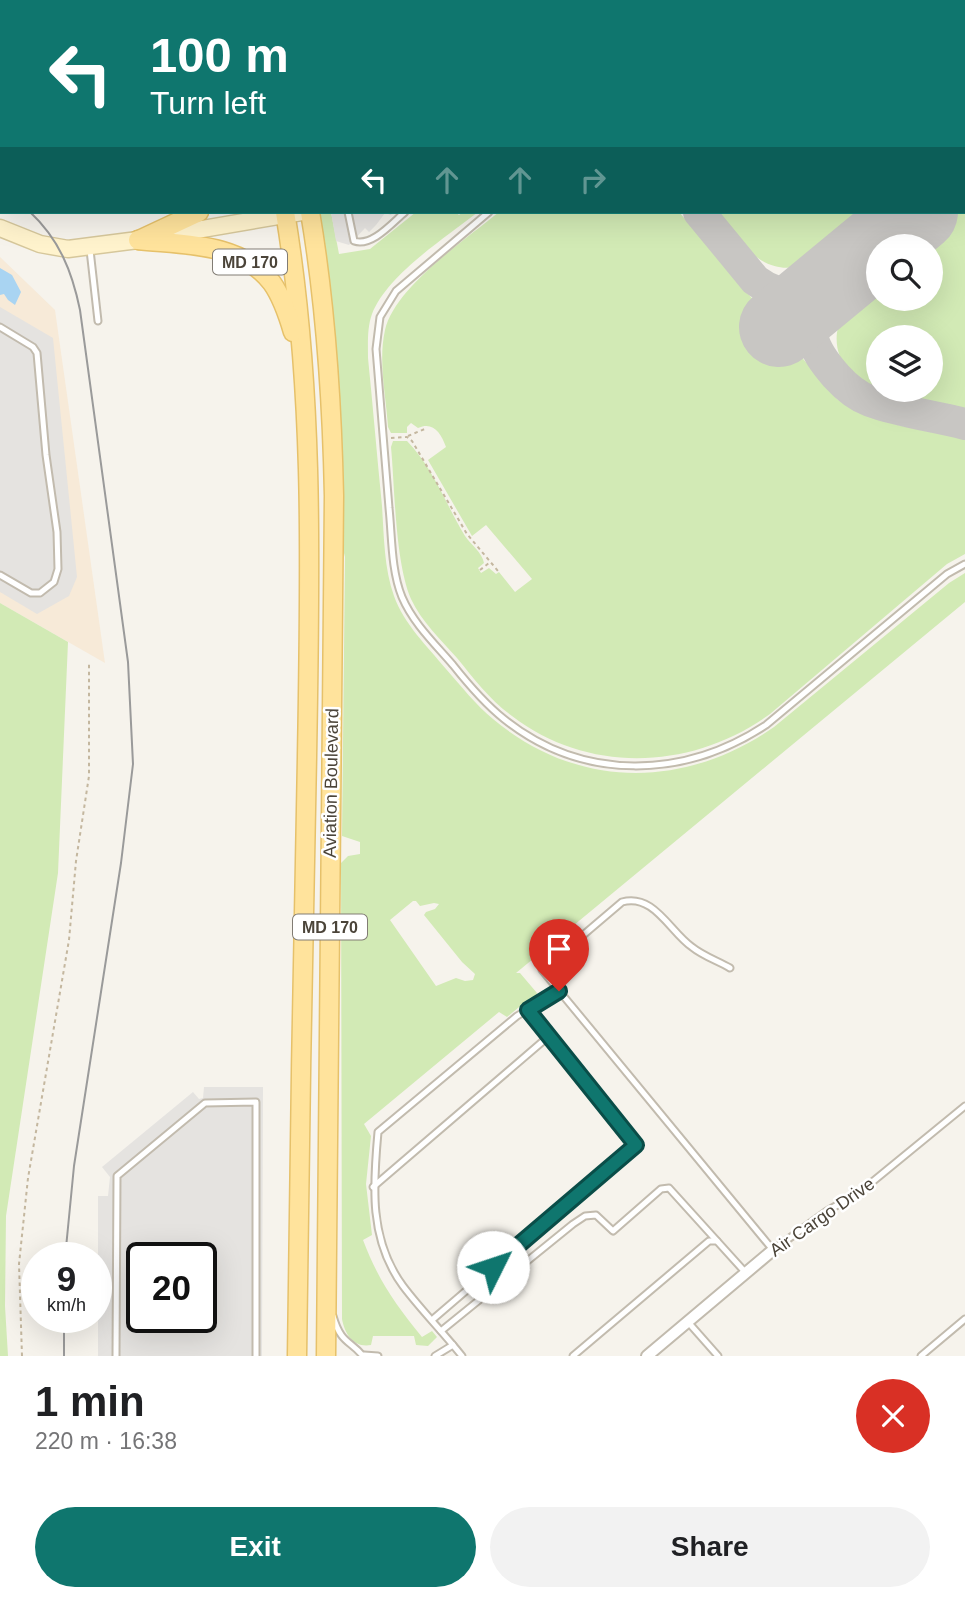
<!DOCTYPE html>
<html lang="en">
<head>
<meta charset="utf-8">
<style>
  body { margin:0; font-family:Arial,sans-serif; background:#f2f2f2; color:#202124; height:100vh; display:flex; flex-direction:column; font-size:26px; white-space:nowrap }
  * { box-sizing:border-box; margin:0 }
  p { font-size:23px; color:#757577 }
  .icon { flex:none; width:38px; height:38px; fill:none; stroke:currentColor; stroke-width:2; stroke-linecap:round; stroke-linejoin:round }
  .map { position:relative; height:1356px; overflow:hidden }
  .side { display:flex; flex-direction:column; background:#fff; flex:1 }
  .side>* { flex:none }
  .hud { position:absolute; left:0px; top:0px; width:966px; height:214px; box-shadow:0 7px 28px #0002; background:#0f766e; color:#fff; overflow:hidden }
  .buttons { position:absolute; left:866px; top:234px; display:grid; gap:14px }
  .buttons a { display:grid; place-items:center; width:77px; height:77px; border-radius:50%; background:#fff; box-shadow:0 7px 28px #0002; font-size:35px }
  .speed { position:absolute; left:21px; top:1242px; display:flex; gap:14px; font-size:35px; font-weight:700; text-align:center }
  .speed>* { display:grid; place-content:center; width:91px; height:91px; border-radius:50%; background:#fff; box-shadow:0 7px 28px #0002; line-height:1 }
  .speed small { font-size:18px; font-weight:400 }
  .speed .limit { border:4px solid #111; border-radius:10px; background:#fff; color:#111 }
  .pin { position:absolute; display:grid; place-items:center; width:60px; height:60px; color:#fff; margin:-72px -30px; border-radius:50% 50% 50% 0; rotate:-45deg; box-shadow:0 0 7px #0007 }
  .pin .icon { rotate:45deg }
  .me { position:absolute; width:77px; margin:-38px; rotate:49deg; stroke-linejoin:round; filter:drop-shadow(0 0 5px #0008) }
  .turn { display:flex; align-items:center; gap:24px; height:147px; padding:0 35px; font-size:32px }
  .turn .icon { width:91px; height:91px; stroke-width:2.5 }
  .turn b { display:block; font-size:49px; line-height:60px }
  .lanes { display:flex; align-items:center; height:66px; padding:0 35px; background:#0003; justify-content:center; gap:35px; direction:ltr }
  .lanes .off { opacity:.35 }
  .round { display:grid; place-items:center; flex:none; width:74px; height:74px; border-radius:37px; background:#f2f2f2 }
  .head { display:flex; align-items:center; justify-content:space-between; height:119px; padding:0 35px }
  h1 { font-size:42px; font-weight:700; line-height:52px }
  .primary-button { display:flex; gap:14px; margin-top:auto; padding:14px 35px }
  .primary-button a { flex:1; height:80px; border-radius:42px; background:#0f766e; color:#fff; font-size:28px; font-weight:700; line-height:80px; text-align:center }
  .primary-button a+a { background:#f2f2f2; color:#202124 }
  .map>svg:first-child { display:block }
</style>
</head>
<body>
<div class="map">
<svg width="965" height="1356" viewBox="0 0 965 1356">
  <rect width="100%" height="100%" fill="#f6f3ec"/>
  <polygon fill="#f7ead8" points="0,257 55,310 105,663 0,603"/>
  <g fill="#d2eab5" fill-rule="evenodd">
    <path d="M 965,207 L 965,410 L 879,390 L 931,390 L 931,338 L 878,338 L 878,390 C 845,381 825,345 844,313 C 852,299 866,289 878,279 L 878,299 L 931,299 L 931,247 L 917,247 L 959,212 L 964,212 Z"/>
    <path d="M 318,212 L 331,212 L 339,254 L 370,249 L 416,212 L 455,212 L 459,215 L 463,212 L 478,212 C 445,238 387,275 372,314 C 367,328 368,343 368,358 C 373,407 377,457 382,506 C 384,536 384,568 394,596 C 404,624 427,646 446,669 C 461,686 476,705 493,719 C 578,790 685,789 774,727 L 949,583 L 965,573 L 965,602 L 516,973 L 520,973 L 537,993 L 536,996 L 530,998 L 507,1017 L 499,1012 L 364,1124 L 371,1136 L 366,1184 L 372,1235 L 363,1240 C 378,1280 396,1305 422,1337 L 432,1331 L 437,1337 L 428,1346 L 416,1345 L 414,1336 L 373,1336 L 371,1345 C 354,1348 345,1335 342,1319 L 341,863 L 348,856 L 360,854 L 360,842 L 342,836 L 345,557 L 342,545 C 342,433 337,323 318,212 ZM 413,901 L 416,901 L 420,906 L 434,903 L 439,904 L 435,909 L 426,912 L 424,915 L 462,962 L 475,974 L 473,980 L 465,981 L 456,978 L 436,986 L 390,920 Z"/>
    <path d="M 499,212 L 679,212 L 837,399 C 872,425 923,429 965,439 L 965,554 L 947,564 L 770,714 C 693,770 589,775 512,716 C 490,700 474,679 457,658 C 441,640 421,621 411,599 C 395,561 395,490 391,447 L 393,441 L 407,441 C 433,467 446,505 465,536 C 471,545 482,552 484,563 L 478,568 L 481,573 L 489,568 L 496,574 L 499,572 L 515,592 L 532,579 L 486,525 L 472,536 L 428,460 L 446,447 C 441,433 433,421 418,428 L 411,423 L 407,427 L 407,433 L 391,433 L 388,427 C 386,396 378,361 385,330 C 395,287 465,240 499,212 Z"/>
    <path d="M 716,212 L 874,212 C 830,248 791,300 739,241 C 731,232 722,222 716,212 Z"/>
    <polygon points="0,603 68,642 58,873 6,1216 5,1306 8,1356 0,1356"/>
  </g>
  <g fill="#e5e3e0" fill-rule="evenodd">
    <polygon points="0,0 106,2 2,2 2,164"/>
    <rect x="388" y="0" width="184" height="2"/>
    <polygon points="331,212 393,212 391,215 385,213 376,225 369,232 365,228 349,245 336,241"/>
    <polygon points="0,307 53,338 77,577 69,596 37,614 0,592"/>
    <path d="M 204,1087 L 263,1087 L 262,1356 L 98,1356 L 98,1196 L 108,1196 L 110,1177 L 102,1167 L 193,1092 L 199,1099 L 203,1098 ZM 142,1258 L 201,1258 L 201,1318 L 142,1318 Z"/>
  </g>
  <polygon fill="#a9d4f2" points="0,268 12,275 21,292 15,305 8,300 4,294 0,295"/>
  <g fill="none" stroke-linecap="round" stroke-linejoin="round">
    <g stroke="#c8c6c3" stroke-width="32">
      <polyline points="912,2 914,0"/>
      <path d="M 699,212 L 755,280 C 775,295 796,299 820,293"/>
      <path d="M 820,293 C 804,330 811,347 836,376 C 846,387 856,396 870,401 C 900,412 934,416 965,424"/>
    </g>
    <g stroke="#c8c6c3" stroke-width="80">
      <polyline points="964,173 965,173"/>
      <polyline points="779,327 918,212"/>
    </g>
    <g stroke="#c2bbae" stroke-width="9">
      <g id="service">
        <polyline points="309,0 310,2"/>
        <polyline points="622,0 623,2"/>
        <polyline points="754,2 757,0"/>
        <polyline points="0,44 2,43"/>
        <path d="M 348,212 L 354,241 C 372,247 392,223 405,212"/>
        <path d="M 489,212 L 396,291 L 380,317 L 376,349 C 380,402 385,455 389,508 C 392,536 391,570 402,597 C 413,623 435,644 453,665 C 468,684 484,703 504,719 C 583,782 684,779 766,725 L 947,574 L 965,564"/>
        <polyline points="90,250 98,321"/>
        <polyline points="0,327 33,347 37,353 46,455 57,532 58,569 54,582 40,593 31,593 0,575"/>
        <path d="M 730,968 C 718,961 703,956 692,947 C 670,932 654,893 622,902 L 542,970 L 773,1250 L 827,1211 L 860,1192 L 965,1106"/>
        <polyline points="373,1187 549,1036 528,1010"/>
        <path d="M 333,1316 C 341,1344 350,1340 363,1356"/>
        <polyline points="432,1320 636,1145 549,1036"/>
        <polyline points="688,1322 718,1356"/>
        <polyline points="441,1331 573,1224 585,1216 596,1215 613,1231 661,1189 669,1188 717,1241"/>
        <polyline points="364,1355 378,1356"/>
        <polyline points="116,1356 117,1176 205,1103 256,1102 256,1356"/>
        <polyline points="435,1356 453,1345"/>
        <path d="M 462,1356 C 443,1332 421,1310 403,1286 C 369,1240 373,1186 378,1132 L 517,1016 L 559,991"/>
        <polyline points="573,1356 709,1241 717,1241 745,1272"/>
        <polyline points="921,1356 965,1319"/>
      </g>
    </g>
    <g stroke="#c2bbae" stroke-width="14">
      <polyline id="minor" points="647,1356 773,1250"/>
    </g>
    <g stroke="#d6c79b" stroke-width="19">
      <polyline id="secondary" points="0,228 40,244 68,249 138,240 302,212"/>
    </g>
    <g stroke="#e6c16a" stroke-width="21">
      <g id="primary">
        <polyline points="245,0 246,2"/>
        <polyline points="271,0 271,2"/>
        <path d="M 285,212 C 315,392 310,575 307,757 C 303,957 299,1156 297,1356"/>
        <path d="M 310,212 C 326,306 332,400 334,496 L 326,1356"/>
        <path d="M 138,240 C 184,245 241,242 272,283 C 282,297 288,315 293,332"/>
        <polyline points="139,240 199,212"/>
      </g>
    </g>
    <g stroke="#c4b79f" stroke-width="2" stroke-dasharray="3.5 3.5" stroke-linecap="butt">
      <polyline points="408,436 427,428"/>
      <polyline points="391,438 407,437 412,441 467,534 498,571"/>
      <polyline points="480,570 489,563"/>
      <polyline points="22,1356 19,1264 28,1178 69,940 76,861 89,776 89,664"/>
    </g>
    <use href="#service" stroke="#fff" stroke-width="5"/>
    <use href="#minor" stroke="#fff" stroke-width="10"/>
    <use href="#secondary" stroke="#fff3cd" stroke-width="16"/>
    <use href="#primary" stroke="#ffe39c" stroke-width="18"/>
    <g stroke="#9a9a9a" stroke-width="2">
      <polyline points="0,189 2,190"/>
      <path d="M 30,212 C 59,239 72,271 80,310 L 128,662 L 133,764 L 121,863 L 74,1166 L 65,1258"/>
      <polyline points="64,1318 64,1356"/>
    </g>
  </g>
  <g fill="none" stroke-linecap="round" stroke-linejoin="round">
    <g stroke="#0a4d48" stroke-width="18">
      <polyline id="route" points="493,1267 636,1145 528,1010 559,991"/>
    </g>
    <use href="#route" stroke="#0f766e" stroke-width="12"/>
  </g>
  <g text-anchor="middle" stroke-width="5" stroke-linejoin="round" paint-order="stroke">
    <g fill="#fff" stroke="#817c74" stroke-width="2">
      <rect x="213" y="249.5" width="74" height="25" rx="5"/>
      <rect x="293" y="914.5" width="74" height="25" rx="5"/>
    </g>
    <g font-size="16" font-weight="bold" fill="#4b4439">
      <text x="250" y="268">MD 170</text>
      <text x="330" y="933">MD 170</text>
    </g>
    <g font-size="18" fill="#4b4439" stroke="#fff">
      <text transform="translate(331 783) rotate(-89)" y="6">Aviation Boulevard</text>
      <text transform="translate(822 1217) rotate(-35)" y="6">Air Cargo Drive</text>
    </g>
  </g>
</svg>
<div class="buttons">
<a><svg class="icon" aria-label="search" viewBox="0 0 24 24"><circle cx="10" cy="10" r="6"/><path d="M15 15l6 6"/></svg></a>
<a><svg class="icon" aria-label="layers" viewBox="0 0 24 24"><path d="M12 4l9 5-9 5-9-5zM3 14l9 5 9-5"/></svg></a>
</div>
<div class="speed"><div>9<small>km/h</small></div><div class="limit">20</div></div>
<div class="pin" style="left:559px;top:991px;background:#d93025"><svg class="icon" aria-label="arrive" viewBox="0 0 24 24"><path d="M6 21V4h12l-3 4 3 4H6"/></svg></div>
<svg class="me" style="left:493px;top:1267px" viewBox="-20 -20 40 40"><circle r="19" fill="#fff"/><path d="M0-13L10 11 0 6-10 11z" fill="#0f766e"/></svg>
<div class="hud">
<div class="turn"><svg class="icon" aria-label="left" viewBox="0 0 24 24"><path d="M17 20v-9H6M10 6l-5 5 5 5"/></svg><div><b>100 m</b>Turn left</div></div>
<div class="lanes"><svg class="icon" aria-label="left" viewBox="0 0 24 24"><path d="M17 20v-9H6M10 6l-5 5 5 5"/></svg><svg class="icon off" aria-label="ahead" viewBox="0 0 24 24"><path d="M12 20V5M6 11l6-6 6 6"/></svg><svg class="icon off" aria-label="ahead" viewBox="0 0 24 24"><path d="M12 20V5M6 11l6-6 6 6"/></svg><svg class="icon off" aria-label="right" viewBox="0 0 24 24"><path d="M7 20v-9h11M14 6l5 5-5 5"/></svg></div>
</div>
</div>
<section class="side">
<div class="head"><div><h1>1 min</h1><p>220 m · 16:38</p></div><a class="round" style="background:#d93025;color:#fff"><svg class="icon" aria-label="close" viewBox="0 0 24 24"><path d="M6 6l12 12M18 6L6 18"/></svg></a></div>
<div class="primary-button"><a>Exit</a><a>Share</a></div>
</section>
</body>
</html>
